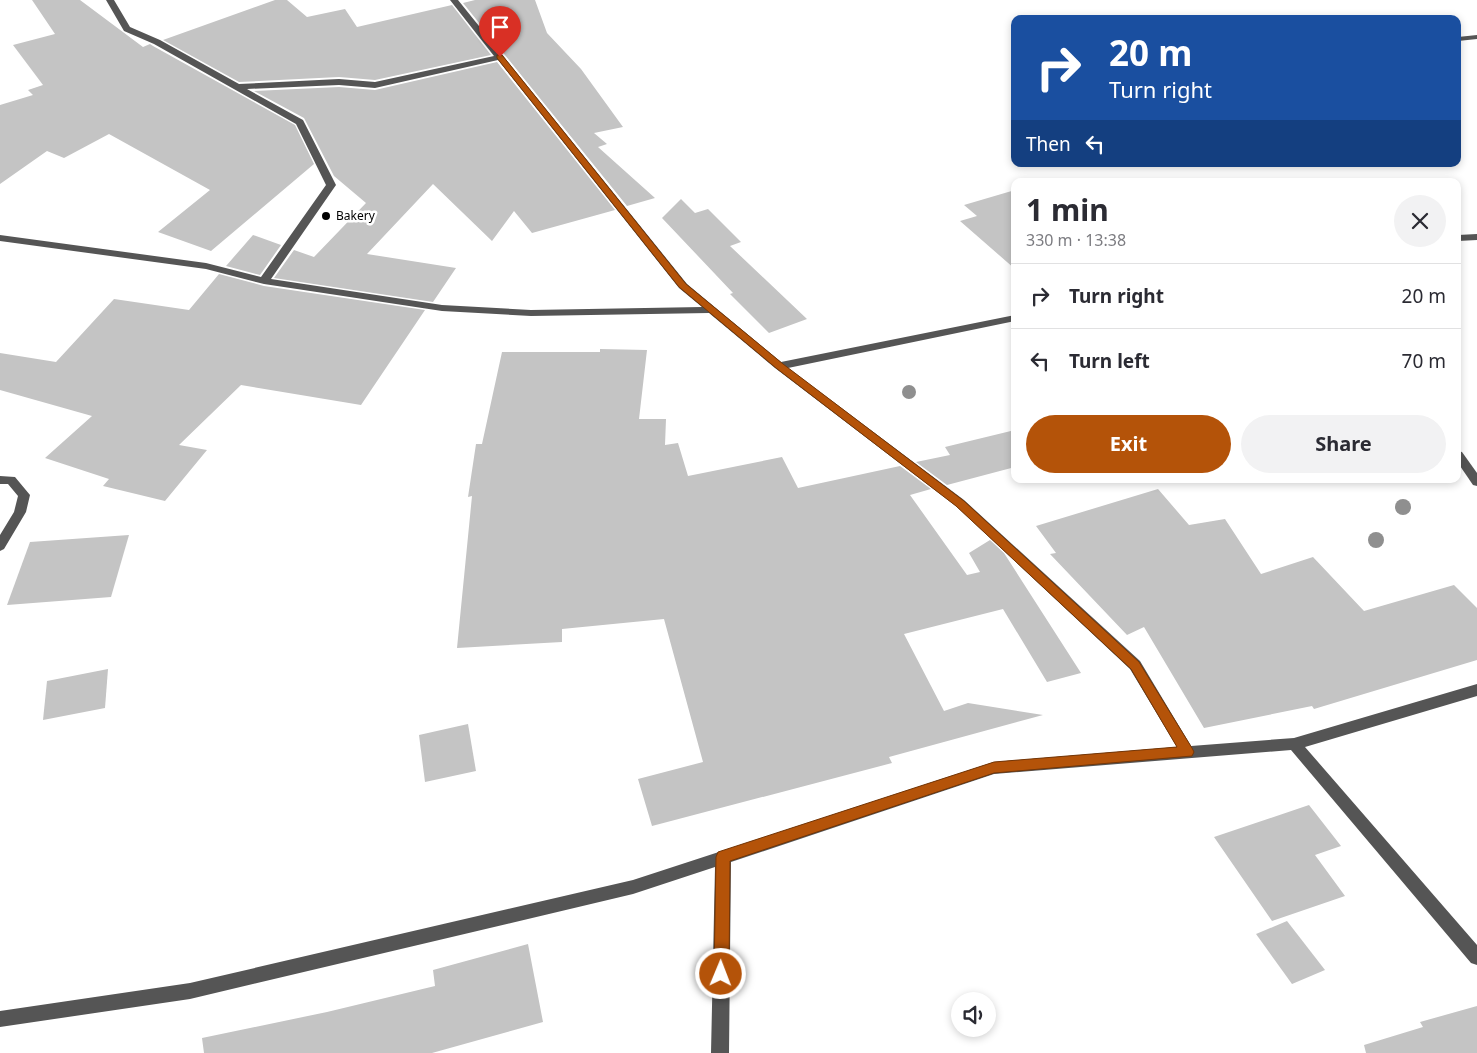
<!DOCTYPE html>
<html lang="en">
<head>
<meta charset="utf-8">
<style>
  body { margin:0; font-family:"Noto Sans",sans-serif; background:#f2f2f3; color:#2b2b33; height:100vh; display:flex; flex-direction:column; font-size:19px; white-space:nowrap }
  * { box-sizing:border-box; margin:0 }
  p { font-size:16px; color:#7c7c81 }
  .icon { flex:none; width:28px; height:28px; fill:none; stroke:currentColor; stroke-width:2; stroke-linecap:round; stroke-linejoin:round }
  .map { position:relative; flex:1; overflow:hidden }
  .sheet { position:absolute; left:1011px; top:178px; width:450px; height:305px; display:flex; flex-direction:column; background:#fff; border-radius:10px; box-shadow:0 2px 8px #0003 }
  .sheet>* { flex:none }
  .top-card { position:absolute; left:1011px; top:15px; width:450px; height:152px; border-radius:10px; box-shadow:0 2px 8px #0003; background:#1a4fa0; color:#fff; overflow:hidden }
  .controls { position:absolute; left:951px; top:992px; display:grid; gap:10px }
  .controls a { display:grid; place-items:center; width:45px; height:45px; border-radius:50%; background:#fff; box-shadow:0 2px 8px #0003; font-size:25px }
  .pin { position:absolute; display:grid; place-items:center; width:42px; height:42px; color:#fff; margin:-51px -21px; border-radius:50% 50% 50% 0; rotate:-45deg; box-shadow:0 0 5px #0007 }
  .pin .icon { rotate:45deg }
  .me { position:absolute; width:55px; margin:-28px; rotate:1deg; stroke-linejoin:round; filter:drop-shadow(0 0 4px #0008) }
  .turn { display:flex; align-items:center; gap:18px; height:105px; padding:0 15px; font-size:22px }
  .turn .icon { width:65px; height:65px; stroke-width:2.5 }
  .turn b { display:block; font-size:35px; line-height:42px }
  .then { display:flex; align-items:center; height:48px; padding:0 15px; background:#0003; gap:10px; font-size:19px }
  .round { display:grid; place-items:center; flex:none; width:52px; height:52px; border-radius:26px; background:#f2f2f3 }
  .summary { display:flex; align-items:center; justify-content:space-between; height:85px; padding:0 15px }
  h1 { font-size:30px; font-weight:700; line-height:38px }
  .cta { display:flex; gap:10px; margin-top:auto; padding:10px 15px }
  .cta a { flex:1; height:58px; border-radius:30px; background:#b45309; color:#fff; font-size:20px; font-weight:700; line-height:58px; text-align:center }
  .cta a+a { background:#f2f2f3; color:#2b2b33 }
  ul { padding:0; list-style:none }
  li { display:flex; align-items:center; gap:15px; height:65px; padding:0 15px; border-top:1px solid #e1e1e2 }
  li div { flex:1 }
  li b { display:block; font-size:19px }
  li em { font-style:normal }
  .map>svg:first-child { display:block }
</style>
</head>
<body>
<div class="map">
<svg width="1477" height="1053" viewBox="0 0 1477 1053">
  <rect width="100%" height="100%" fill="#fff"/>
  <g fill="#c4c4c4">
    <polygon points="32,0 80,0 143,47 150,44 153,46 295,125 314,164 211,251 158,232 210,190 109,134 64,158 47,151 0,184 0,105 33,95 28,90 43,85 13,45 55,34"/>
    <polygon points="275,0 287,0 307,17 345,9 357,27 452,5 491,55 375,80 339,77 239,82 163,40"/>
    <polygon points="475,0 535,0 547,33 581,69 623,127 594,133 607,144 598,147 655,198 627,206 463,3"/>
    <polygon points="497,62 615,210 532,233 514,211 492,241 433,184 367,254 456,268 433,302 274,278 294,250 314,257 366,203 334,176 304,118 254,91 339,87 375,90"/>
    <polygon points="1015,190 1015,269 960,221 977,216 964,205"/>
    <polygon points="681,199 695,213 708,209 741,242 730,246 807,319 769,333 730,294 733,293 662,218"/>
    <polygon points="253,235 281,245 260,275 226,266"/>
    <polygon points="219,274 264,286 425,310 361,405 241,385 179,445 207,450 165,501 103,486 109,479 45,458 92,416 0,390 0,353 56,362 114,299 189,310"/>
    <polygon points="600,349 647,350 639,419 666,419 665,445 678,443 688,476 782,457 798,488 900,466 931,489 910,495 967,575 980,572 969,553 990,540 1004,553 1081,673 1047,682 1003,609 904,634 944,711 968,703 1043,715 889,757 892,763 652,826 638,779 703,762 664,619 562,629 562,642 457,648 472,496 468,497 476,444 482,444 502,352 600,352"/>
    <polygon points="1015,430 1015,467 947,485 916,462 950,455 945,447"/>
    <polygon points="1158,489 1189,525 1225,519 1261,574 1313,557 1364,611 1454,585 1477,608 1477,660 1314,709 1312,706 1204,728 1144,627 1127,635 1050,554 1056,553 1036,526"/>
    <polygon points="129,535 111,597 7,605 30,542"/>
    <polygon points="108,669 105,708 43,720 47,681"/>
    <polygon points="468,724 476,771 425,782 419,735"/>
    <polygon points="1309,805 1341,846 1315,855 1345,896 1272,921 1214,837"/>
    <polygon points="1287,921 1325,970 1292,984 1256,934"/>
    <polygon points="528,944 543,1022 432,1053 204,1053 202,1038 327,1012 435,986 433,970"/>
    <polygon points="1477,1006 1477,1053 1366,1053 1364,1045 1423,1027 1420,1022"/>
  </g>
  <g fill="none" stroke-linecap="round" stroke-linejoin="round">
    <g fill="#555" fill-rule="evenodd">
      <path d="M 106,0 L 114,0 L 130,27 L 160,40 L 239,84 L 339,79 L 375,82 L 494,56 L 450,0 L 458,0 L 687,284 L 781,362 L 1015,315 L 1015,321 L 788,368 L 964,500 L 1140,661 L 1191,746 L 1294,738 L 1477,684 L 1477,696 L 1305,747 L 1477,945 L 1477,965 L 1471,963 L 1291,750 L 994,774 L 731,862 L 729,1053 L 711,1053 L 715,867 L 633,894 L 190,999 L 0,1027 L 0,1011 L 190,983 L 633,880 L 994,762 L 1177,747 L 1130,669 L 956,506 L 775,368 L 709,313 L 531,316 L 442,311 L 264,284 L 206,269 L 0,241 L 0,235 L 206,263 L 261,277 L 326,185 L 296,124 L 154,44 L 124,31 ZM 498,60 L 679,288 L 702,307 L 531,310 L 442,305 L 271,279 L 336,185 L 303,120 L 247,89 L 339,85 L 375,88 Z"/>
      <polygon points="1477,35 1477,39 1458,41 1458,37"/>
      <polygon points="1477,234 1477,240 1458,241 1458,235"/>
      <polygon points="1458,451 1462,452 1477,473 1477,486 1473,485 1458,463"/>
      <polygon points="0,476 15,477 30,495 26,512 4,549 0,551 0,535 14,512 18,496 8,484 0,484"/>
    </g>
  </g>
  <g fill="#8f8f8f">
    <circle cx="909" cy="392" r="7"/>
    <circle cx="1403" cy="507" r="8"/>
    <circle cx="1376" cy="540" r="8"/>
  </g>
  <polygon fill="#b45309" stroke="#753606" points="497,55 502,55 686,284 783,364 964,501 1139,662 1192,748 1194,752 1192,756 994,773 730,861 729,974 727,980 721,982 716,980 714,974 716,857 718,852 994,762 1177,747 1131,669 956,506 776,368 679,287 497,58"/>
  <circle fill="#000" stroke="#fff" stroke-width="2" cx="326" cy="216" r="5"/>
  <g text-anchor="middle" stroke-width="5" stroke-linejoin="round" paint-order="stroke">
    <g font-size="12" fill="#000" stroke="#fff" text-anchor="start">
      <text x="336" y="220">Bakery</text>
    </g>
  </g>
</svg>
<div class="controls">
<a><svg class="icon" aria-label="sound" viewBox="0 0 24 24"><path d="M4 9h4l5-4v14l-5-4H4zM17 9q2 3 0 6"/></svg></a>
</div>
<div class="pin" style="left:500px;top:57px;background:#d93025"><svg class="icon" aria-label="arrive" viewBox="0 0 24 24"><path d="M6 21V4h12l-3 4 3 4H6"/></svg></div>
<svg class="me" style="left:721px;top:974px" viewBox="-20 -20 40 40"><circle r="17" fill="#b45309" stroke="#fff" stroke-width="3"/><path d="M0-11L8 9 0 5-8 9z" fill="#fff"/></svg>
<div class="top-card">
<div class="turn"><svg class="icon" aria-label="right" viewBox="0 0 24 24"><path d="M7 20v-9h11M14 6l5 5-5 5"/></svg><div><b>20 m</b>Turn right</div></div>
<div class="then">Then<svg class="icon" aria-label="left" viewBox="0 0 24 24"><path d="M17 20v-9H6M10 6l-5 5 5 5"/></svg></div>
</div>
<section class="sheet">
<div class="summary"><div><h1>1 min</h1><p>330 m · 13:38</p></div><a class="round"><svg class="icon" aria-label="close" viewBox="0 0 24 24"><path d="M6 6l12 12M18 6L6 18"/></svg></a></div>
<ul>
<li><svg class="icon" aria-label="right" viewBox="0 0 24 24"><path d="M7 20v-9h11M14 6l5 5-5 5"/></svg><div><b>Turn right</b></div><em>20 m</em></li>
<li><svg class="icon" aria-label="left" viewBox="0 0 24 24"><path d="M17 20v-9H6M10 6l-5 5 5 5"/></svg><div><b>Turn left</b></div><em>70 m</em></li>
</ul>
<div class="cta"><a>Exit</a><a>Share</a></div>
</section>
</div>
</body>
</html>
